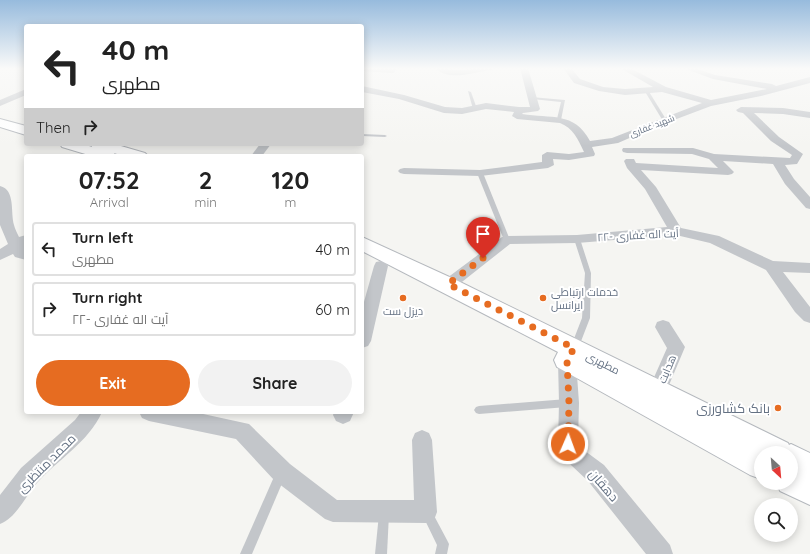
<!DOCTYPE html>
<html lang="en">
<head>
<meta charset="utf-8">
<style>
  body { margin:0; font-family:Quicksand,Cairo,sans-serif; background:#f2f2f2; color:#222; height:100vh; display:flex; flex-direction:column; font-size:15px; white-space:nowrap }
  * { box-sizing:border-box; margin:0 }
  p { font-size:13px; color:#767676 }
  .icon { flex:none; width:22px; height:22px; fill:none; stroke:currentColor; stroke-width:2; stroke-linecap:round; stroke-linejoin:round }
  .map { position:relative; flex:1; overflow:hidden }
  .sheet { position:absolute; left:24px; top:154px; width:340px; height:260px; display:flex; flex-direction:column; background:#fff; border-radius:4px; box-shadow:0 2px 10px #0003 }
  .sheet>* { flex:none }
  .hud { position:absolute; left:24px; top:24px; width:340px; height:122px; border-radius:4px; box-shadow:0 2px 10px #0003; background:#fff; color:#222; overflow:hidden }
  .needle { width:26px; rotate:154deg }
  .controls { position:absolute; left:754px; top:446px; display:grid; gap:8px }
  .controls a { display:grid; place-items:center; width:44px; height:44px; border-radius:50%; background:#fff; box-shadow:0 2px 10px #0003; font-size:20px }
  .pin { position:absolute; display:grid; place-items:center; width:34px; height:34px; color:#fff; margin:-41px -17px; border-radius:50% 50% 50% 0; rotate:-45deg; box-shadow:0 0 4px #0007 }
  .pin .icon { rotate:45deg }
  .me { position:absolute; width:44px; margin:-22px; rotate:2deg; stroke-linejoin:round; filter:drop-shadow(0 0 3px #0008) }
  .turn { display:flex; align-items:center; gap:14px; height:84px; padding:0 12px; font-size:18px }
  .turn .icon { width:52px; height:52px; stroke-width:2.5 }
  .turn b { display:block; font-size:28px; line-height:34px }
  .then { display:flex; align-items:center; height:38px; padding:0 12px; background:#0003; gap:8px; font-size:15px }
  .eta { display:flex; justify-content:space-evenly; align-items:center; height:68px; text-align:center }
  .eta b { font-size:24px; font-weight:700; line-height:28px }
  .button { display:flex; gap:8px; margin-top:auto; padding:8px 12px }
  .button a { flex:1; height:46px; border-radius:24px; background:#e66c21; color:#fff; font-size:16px; font-weight:700; line-height:46px; text-align:center }
  .button a+a { background:#f2f2f2; color:#222 }
  ul { padding:0; list-style:none }
  li { display:flex; align-items:center; gap:12px; height:54px; margin:0 8px 6px; padding:0 4px; border:2px solid #e0e0e0; border-radius:4px }
  li div { flex:1 }
  li b { display:block; font-size:15px }
  li em { font-style:normal }
  .map>svg:first-child { display:block }
</style>
</head>
<body>
<div class="map">
<svg width="810" height="554" viewBox="0 0 810 554">
  <rect width="100%" height="100%" fill="#f5f5f2"/>
  <g fill="none" stroke-linecap="round" stroke-linejoin="round">
    <g stroke="#b5b9be" stroke-width="2">
      <g id="secondary">
        <polygon points="0,119 26,126 26,135 0,127"/>
        <polygon points="60,144 83,144 92,147 91,144 114,144 145,153 148,156 123,156 114,153 116,156 92,156 62,147"/>
        <polygon points="362,237 456,280 788,443 789,445 791,444 810,453 810,505 780,491 777,483 791,483 791,453 761,453 761,479 750,475 557,367 554,360 558,352 362,251"/>
      </g>
    </g>
    <g fill="#c3c6ca" fill-rule="evenodd">
      <polygon points="645,89 648,90 667,121 667,122 663,121 644,90"/>
      <polygon points="468,91 471,92 477,109 477,110 473,109"/>
      <polygon points="531,97 565,100 561,120 557,119 561,102 532,99 531,99"/>
      <polygon points="362,134 385,135 387,136 385,137 362,136"/>
      <polygon points="480,171 483,173 510,240 509,241 505,241 504,240 477,173"/>
      <polygon points="577,237 580,239 591,273 590,318 578,349 577,351 574,352 571,351 570,349 582,318 585,273 574,239"/>
      <polygon points="567,399 570,400 571,403 570,406 567,407 479,414 476,413 474,410 476,407 479,406"/>
      <polygon points="281,469 285,470 286,474 252,554 240,554 277,470"/>
      <polygon points="384,509 388,510 389,514 387,554 375,554 379,514 380,510"/>
      <polygon points="427,509 431,510 447,540 449,544 447,554 435,554 437,545 422,514 423,510"/>
    </g>
    <g fill="#c3c6ca" fill-rule="evenodd">
      <polygon points="362,68 397,68 394,73 391,73 362,71"/>
      <path d="M 435,68 L 457,70 L 495,68 L 491,70 C 474,72 449,82 435,68 Z"/>
      <path d="M 520,68 L 528,68 L 540,109 L 538,111 L 523,113 L 522,114 C 551,119 574,111 590,141 L 612,138 L 702,103 L 662,92 L 625,95 L 599,91 L 574,83 L 563,68 L 571,68 L 580,79 L 603,87 L 625,89 L 653,87 L 620,68 L 630,68 L 666,87 L 711,100 L 767,89 L 713,79 L 683,68 L 695,68 L 715,75 L 772,84 L 776,86 L 810,77 L 810,83 L 761,96 L 711,106 L 650,129 L 618,143 L 592,147 L 595,154 L 594,156 L 569,160 L 553,159 L 554,165 L 548,168 L 480,176 L 404,174 L 400,173 L 398,171 L 400,169 L 404,168 L 480,170 L 542,162 L 542,155 L 547,152 L 569,154 L 584,152 C 578,139 573,128 560,123 L 517,119 L 512,116 L 514,112 L 486,109 L 462,114 L 444,113 L 399,99 L 362,92 L 362,86 L 404,95 L 445,107 L 462,108 L 486,103 L 519,107 L 530,107 Z"/>
      <polygon points="26,89 26,95 0,106 0,100"/>
      <polygon points="741,107 783,108 810,112 810,118 783,114 754,113 779,137 803,154 797,164 785,165 794,179 810,197 810,209 806,208 785,184 773,164 723,161 734,172 732,174 728,175 641,170 656,187 681,228 719,236 773,261 810,263 810,273 783,272 810,307 810,323 804,321 795,312 766,270 710,243 676,235 577,243 510,244 453,289 448,290 443,289 440,285 443,281 502,237 507,236 577,235 667,227 645,189 627,168 624,161 626,159 634,159 636,163 718,168 709,159 692,154 627,153 623,152 622,150 623,148 693,148 714,154 790,158 792,155 771,141 743,113 738,112 736,110"/>
      <polygon points="260,144 271,144 262,156 251,156"/>
      <path d="M 0,186 C 16,190 10,213 14,225 C 15,229 17,233 19,237 L 26,235 L 26,245 L 24,247 L 26,250 L 26,260 L 15,257 L 13,254 L 0,260 L 0,249 L 8,244 L 0,225 Z"/>
      <polygon points="381,261 386,262 388,266 371,341 368,346 362,348 362,309 374,266 376,262"/>
      <polygon points="663,320 669,322 685,347 664,397 657,399 650,397 648,391 667,348 655,327 657,322"/>
      <polygon points="567,354 573,356 576,361 579,403 578,441 585,451 604,465 670,545 673,554 646,554 588,481 571,465 561,451 558,444 559,403 558,361 561,356"/>
      <path d="M 81,412 L 102,412 C 88,443 58,459 36,484 C 25,497 16,518 0,524 L 0,495 L 21,468 L 75,420 Z"/>
      <polygon points="139,412 194,412 249,424 290,464 337,500 414,500 412,440 415,433 422,430 429,433 432,440 437,512 434,520 426,523 333,522 325,519 274,480 236,439 149,421 142,418"/>
      <polygon points="334,412 354,412 350,421 343,424 336,421 333,415"/>
    </g>
    <use href="#secondary" fill="#fff" fill-rule="evenodd"/>
  </g>
  <linearGradient id="sky" x2="0" y2="1"><stop stop-color="#97bbdd"/><stop offset="0.47" stop-color="#fafaf9"/><stop offset="1" stop-color="#fafaf9" stop-opacity="0"/></linearGradient>
  <rect width="810" height="146" fill="url(#sky)"/>
  <g fill="none" stroke-linecap="round" stroke-linejoin="round">
    <polyline stroke="#e66c21" stroke-width="7" stroke-dasharray="0 12.6" points="483,258 448,284 574,348 567,361 569,403 568,444"/>
  </g>
  <g fill="#e66c21" stroke="#fff" stroke-width="1.5">
    <circle cx="403" cy="298" r="4"/>
    <circle cx="543" cy="298" r="4"/>
    <circle cx="778" cy="408" r="4"/>
  </g>
  <g text-anchor="middle" stroke-width="4" stroke-linejoin="round" paint-order="stroke">
    <g font-size="9" fill="#647183" stroke="#fff">
      <text transform="translate(652 126) rotate(-21)" y="3">شهید غفاری</text>
    </g>
    <g font-size="11" fill="#647183" stroke="#fff">
      <text transform="translate(638 235) rotate(-3)" y="4">۲۲- آیت اله غفاری</text>
      <text transform="translate(603 363) rotate(27)" y="4">مطهری</text>
      <text transform="translate(667 369) rotate(-67)" y="4">هدایت</text>
    </g>
    <g font-size="11" fill="#647183" stroke="#fff" text-anchor="start">
      <text x="551" y="296">خدمات ارتباطی<tspan x="551" dy="13">ایرانسل</tspan></text>
      <text x="403" y="315" text-anchor="middle">دیزل ست</text>
    </g>
    <g font-size="13" fill="#647183" stroke="#fff" text-anchor="end">
      <text x="770" y="413">بانک کشاورزی</text>
    </g>
    <g font-size="13" fill="#647183" stroke="#fff">
      <text transform="translate(46 463) rotate(-45)" y="5">محمد منتظری</text>
      <text transform="translate(604 485) rotate(49)" y="5">دهقان</text>
    </g>
  </g>
</svg>
<div class="controls">
<a><svg class="needle" viewBox="-14 -14 28 28"><path d="M0-13l5 13h-10z" fill="#e53935"/><path d="M0 13l5-13h-10z" fill="#767676"/></svg></a>
<a><svg class="icon" aria-label="search" viewBox="0 0 24 24"><circle cx="10" cy="10" r="6"/><path d="M15 15l6 6"/></svg></a>
</div>
<div class="pin" style="left:483px;top:258px;background:#d93025"><svg class="icon" aria-label="arrive" viewBox="0 0 24 24"><path d="M6 21V4h12l-3 4 3 4H6"/></svg></div>
<svg class="me" style="left:568px;top:444px" viewBox="-20 -20 40 40"><circle r="17" fill="#e66c21" stroke="#fff" stroke-width="3"/><path d="M0-11L8 9 0 5-8 9z" fill="#fff"/></svg>
<div class="hud">
<div class="turn"><svg class="icon" aria-label="left" viewBox="0 0 24 24"><path d="M17 20v-9H6M10 6l-5 5 5 5"/></svg><div><b>40 m</b>مطهری</div></div>
<div class="then">Then<svg class="icon" aria-label="right" viewBox="0 0 24 24"><path d="M7 20v-9h11M14 6l5 5-5 5"/></svg></div>
</div>
<section class="sheet">
<div class="eta">
<div><b>07:52</b><p>Arrival</p></div>
<div><b>2</b><p>min</p></div>
<div><b>120</b><p>m</p></div>
</div>
<ul>
<li><svg class="icon" aria-label="left" viewBox="0 0 24 24"><path d="M17 20v-9H6M10 6l-5 5 5 5"/></svg><div><b>Turn left</b><p>مطهری</p></div><em>40 m</em></li>
<li><svg class="icon" aria-label="right" viewBox="0 0 24 24"><path d="M7 20v-9h11M14 6l5 5-5 5"/></svg><div><b>Turn right</b><p>۲۲- آیت اله غفاری</p></div><em>60 m</em></li>
</ul>
<div class="button"><a>Exit</a><a>Share</a></div>
</section>
</div>
</body>
</html>
